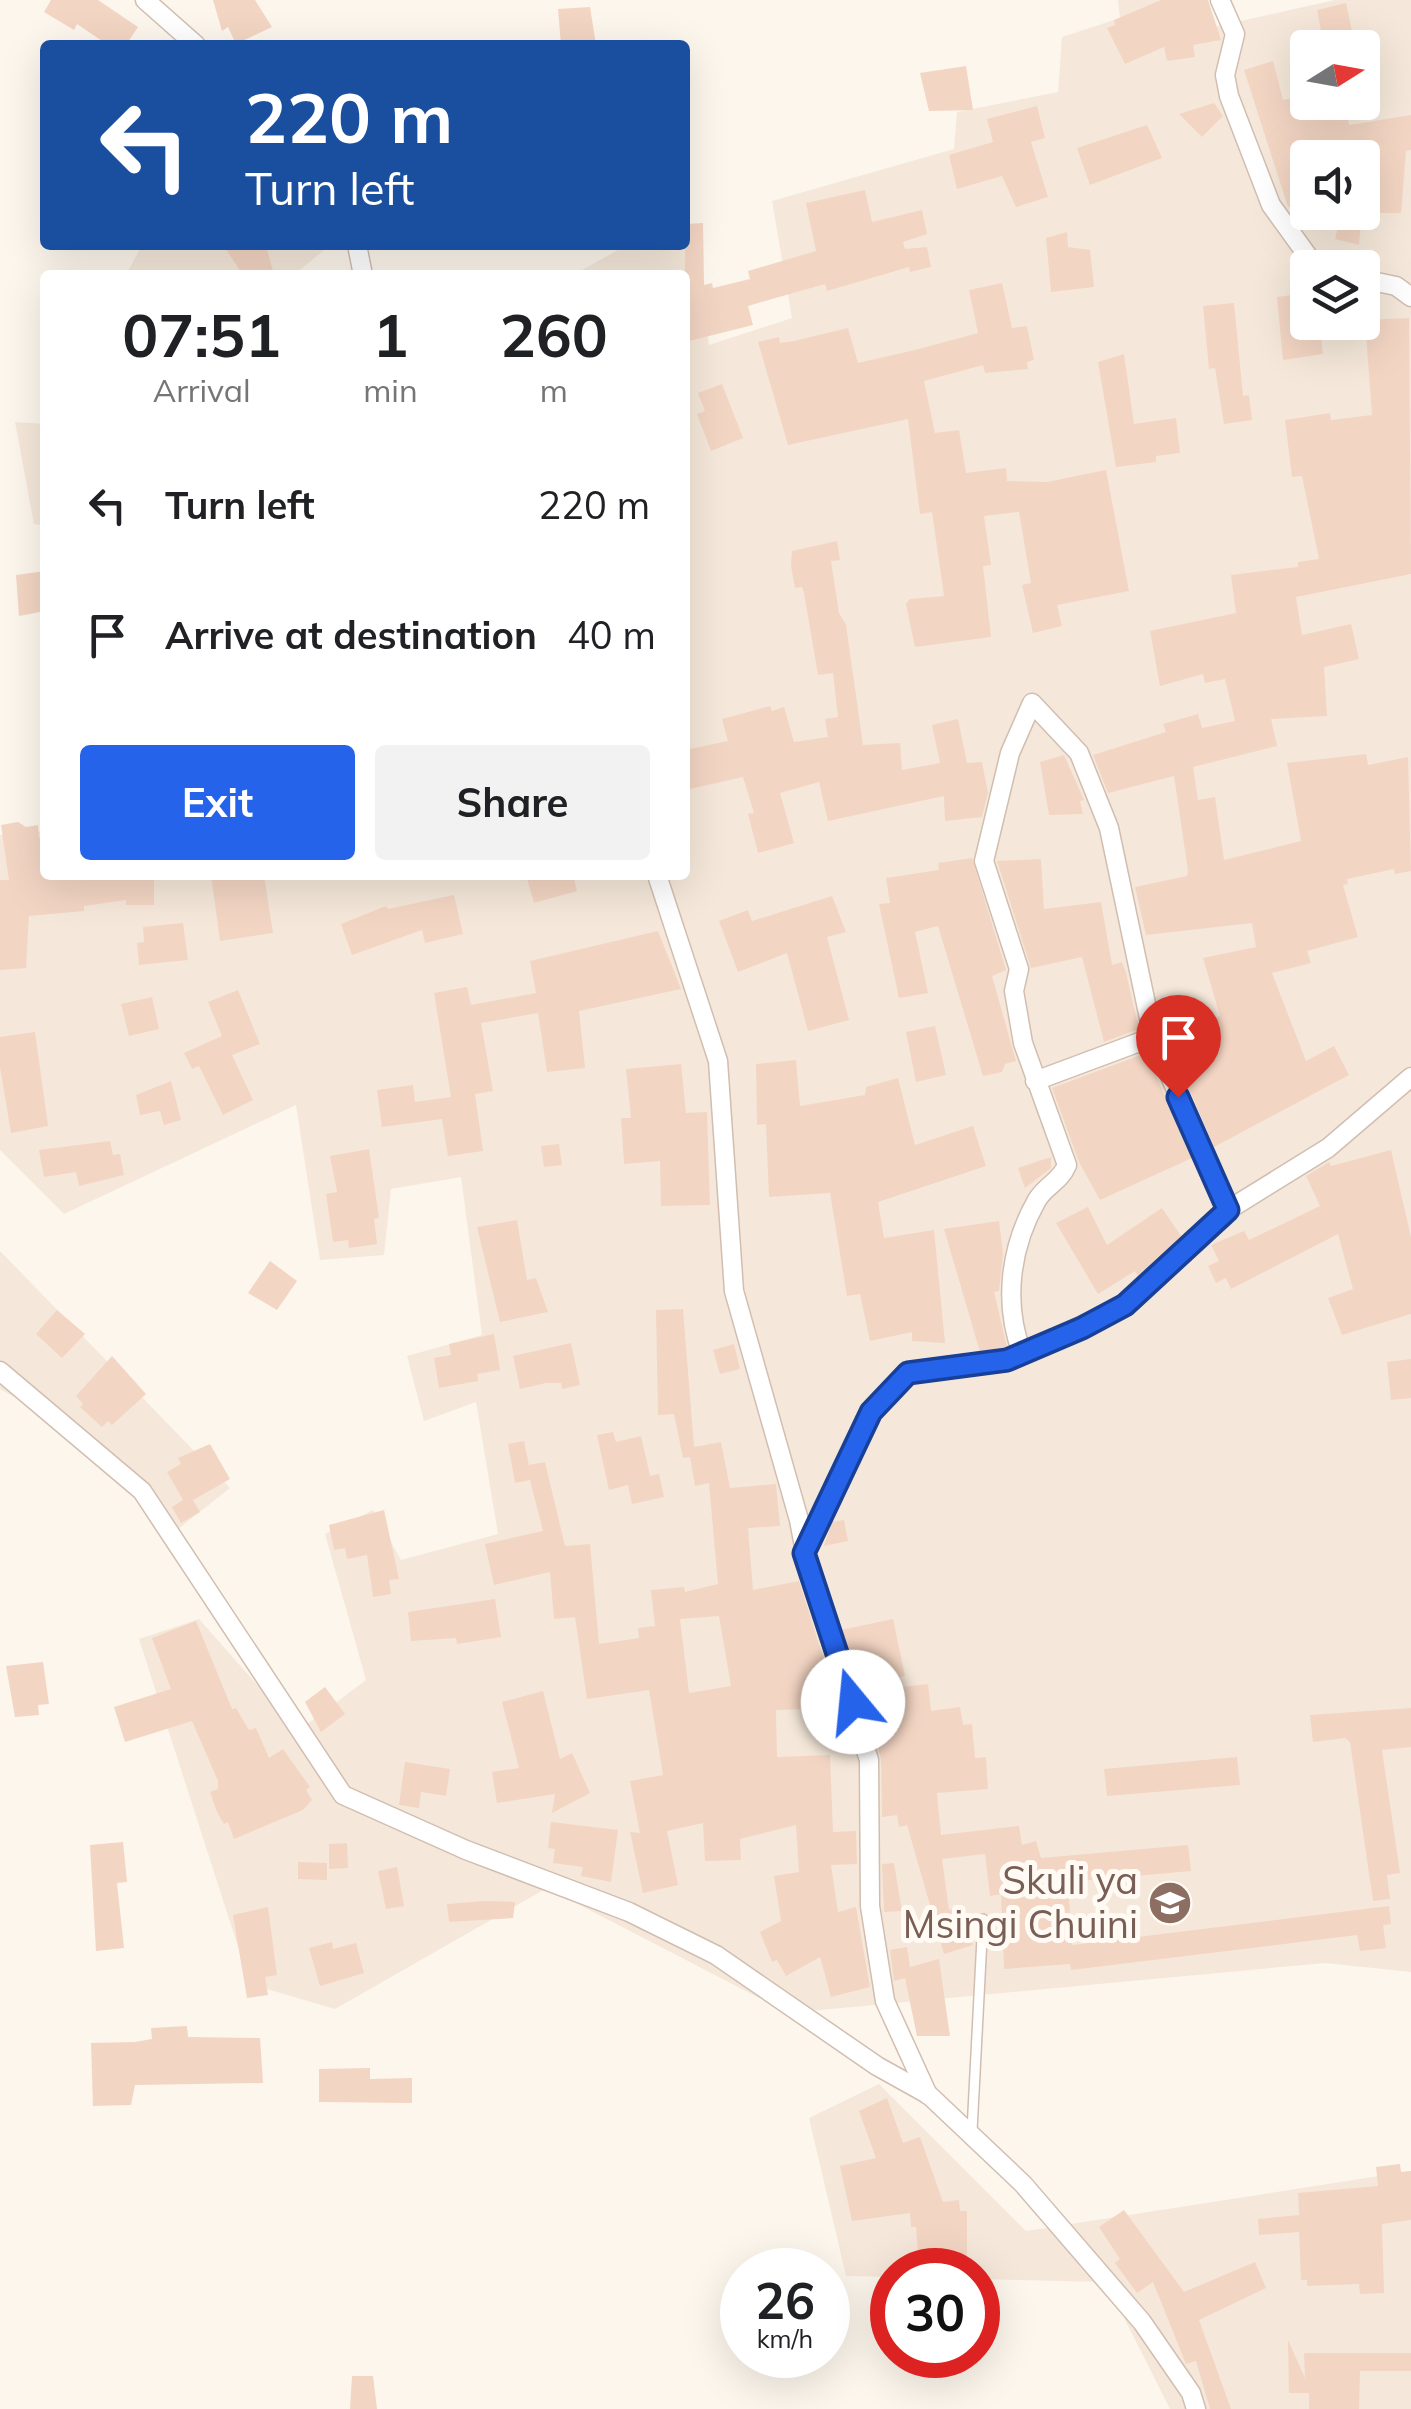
<!DOCTYPE html>
<html lang="en">
<head>
<meta charset="utf-8">
<style>
  body { margin:0; font-family:Mulish,sans-serif; background:#f2f2f2; color:#202124; height:100vh; display:flex; flex-direction:column; font-size:38px; white-space:nowrap }
  * { box-sizing:border-box; margin:0 }
  p { font-size:32px; color:#757577 }
  .icon { flex:none; width:55px; height:55px; fill:none; stroke:currentColor; stroke-width:2; stroke-linecap:round; stroke-linejoin:round }
  .map { position:relative; flex:1; overflow:hidden }
  .drawer { position:absolute; left:40px; top:270px; width:650px; height:610px; display:flex; flex-direction:column; background:#fff; border-radius:10px; box-shadow:0 10px 40px #0002 }
  .drawer>* { flex:none }
  .hud { position:absolute; left:40px; top:40px; width:650px; height:210px; border-radius:10px; box-shadow:0 10px 40px #0002; background:#1a4fa0; color:#fff; overflow:hidden }
  .needle { width:65px; rotate:79deg }
  .fabs { position:absolute; left:1290px; top:30px; display:grid; gap:20px }
  .fabs a { display:grid; place-items:center; width:90px; height:90px; border-radius:10px; background:#fff; box-shadow:0 10px 40px #0002; font-size:50px }
  .speed { position:absolute; left:720px; top:2248px; display:flex; gap:20px; font-size:50px; font-weight:700; text-align:center }
  .speed>* { display:grid; place-content:center; width:130px; height:130px; border-radius:50%; background:#fff; box-shadow:0 10px 40px #0002; line-height:1 }
  .speed small { font-size:25px; font-weight:400 }
  .speed .limit { border:15px solid #d22; background:#fff; color:#111 }
  .pin { position:absolute; display:grid; place-items:center; width:85px; height:85px; color:#fff; margin:-102px -42px; border-radius:50% 50% 50% 0; rotate:-45deg; box-shadow:0 0 10px #0007 }
  .pin .icon { rotate:45deg }
  .me { position:absolute; width:110px; margin:-55px; rotate:343deg; stroke-linejoin:round; filter:drop-shadow(0 0 8px #0008) }
  .turn { display:flex; align-items:center; gap:35px; height:210px; padding:0 40px; font-size:45px }
  .turn .icon { width:130px; height:130px; stroke-width:2.5 }
  .turn b { display:block; font-size:70px; line-height:85px }
  .eta { display:flex; justify-content:space-evenly; align-items:center; height:170px; text-align:center }
  .eta b { font-size:60px; font-weight:700; line-height:70px }
  .cta { display:flex; gap:20px; margin-top:auto; padding:20px 40px }
  .cta a { flex:1; height:115px; border-radius:10px; background:#2563eb; color:#fff; font-size:40px; font-weight:700; line-height:115px; text-align:center }
  .cta a+a { background:#f2f2f2; color:#202124 }
  ul { padding:0; list-style:none }
  li { display:flex; align-items:center; gap:30px; height:130px; padding:0 40px }
  li div { flex:1 }
  li b { display:block; font-size:38px }
  li em { font-style:normal }
  .map>svg:first-child { display:block }
</style>
</head>
<body>
<div class="map">
<svg width="1411" height="2409" viewBox="0 0 1411 2409">
  <rect width="100%" height="100%" fill="#fdf6ec"/>
  <g fill="#f5e8da" fill-rule="evenodd">
    <path d="M 1118,0 L 1197,0 L 1205,29 L 1335,0 L 1411,0 L 1411,1972 L 1325,1963 L 788,2013 L 547,1888 L 335,2009 L 250,1984 L 139,1639 L 199,1619 L 298,1731 L 366,1680 L 325,1534 L 373,1510 L 401,1560 L 498,1534 L 476,1402 L 424,1421 L 407,1356 L 482,1335 L 461,1177 L 391,1189 L 384,1255 L 320,1260 L 296,1105 L 64,1214 L 0,1150 L 0,835 L 45,831 L 45,875 L 685,875 L 685,275 L 573,275 L 627,245 L 685,245 L 687,211 L 709,345 L 792,318 L 772,201 L 954,149 L 957,112 L 1058,92 L 1062,37 L 1120,18 ZM 1308,48 L 1362,48 L 1362,102 L 1308,102 ZM 1308,158 L 1362,158 L 1362,212 L 1308,212 ZM 1308,268 L 1362,268 L 1362,322 L 1308,322 Z"/>
    <polygon points="142,245 330,245 294,275 126,275"/>
    <polygon points="15,422 45,424 45,526 34,524"/>
    <polygon points="0,1251 230,1488 173,1533 103,1446 0,1389"/>
    <polygon points="879,2084 1026,2231 1411,2171 1411,2409 1170,2409 1106,2282 978,2279 978,2270 892,2270 892,2277 846,2276 809,2118"/>
  </g>
  <g fill="#f3d5c3" fill-rule="evenodd">
    <polygon points="51,0 98,0 138,27 126,45 108,45 77,24 74,30 44,12"/>
    <polygon points="213,0 255,0 272,27 236,44 228,27 222,31"/>
    <polygon points="1161,0 1208,0 1221,40 1193,45 1195,57 1167,61 1164,47 1125,64 1107,28 1115,25 1114,20"/>
    <polygon points="1346,3 1353,36 1323,41 1317,10"/>
    <polygon points="590,7 596,45 561,45 558,9"/>
    <polygon points="1273,61 1283,100 1308,95 1308,102 1345,102 1349,125 1411,115 1411,150 1406,151 1401,213 1362,213 1362,152 1308,158 1308,205 1288,207 1244,70"/>
    <polygon points="966,66 973,110 929,111 920,73"/>
    <polygon points="1214,103 1223,116 1202,137 1179,114"/>
    <polygon points="1037,106 1045,138 1031,142 1048,197 1016,207 1002,176 957,189 949,155 993,142 987,119"/>
    <polygon points="1147,125 1162,158 1090,185 1077,148"/>
    <polygon points="865,190 872,222 922,210 927,234 903,242 905,249 927,247 931,267 910,272 909,267 827,291 825,284 779,297 748,306 753,325 685,342 685,224 703,223 704,285 712,283 713,288 750,279 748,271 816,251 806,203"/>
    <polygon points="1341,214 1361,218 1359,245 1335,239"/>
    <polygon points="1067,232 1068,247 1090,250 1094,287 1051,292 1046,238"/>
    <polygon points="223,245 266,245 274,275 243,275"/>
    <polygon points="1002,283 1012,328 1027,326 1034,360 1027,362 1028,369 985,373 983,365 924,381 935,433 959,430 966,473 1006,468 1007,481 1047,482 1106,470 1129,591 1057,605 1062,626 1033,633 1022,585 1031,583 1019,512 984,516 991,565 983,566 991,637 915,647 906,604 910,599 944,596 932,512 920,514 908,419 788,445 758,342 779,337 780,343 794,341 848,328 858,363 915,350 978,333 969,290"/>
    <polygon points="1308,293 1308,326 1320,328 1323,354 1283,360 1277,297"/>
    <polygon points="1234,303 1243,396 1249,395 1252,420 1224,424 1215,368 1209,369 1203,306"/>
    <polygon points="1409,318 1411,574 1296,597 1302,635 1351,624 1359,659 1324,667 1327,716 1271,719 1277,746 1193,767 1198,800 1215,797 1224,860 1301,841 1287,763 1366,754 1368,765 1408,757 1411,871 1395,874 1394,869 1347,879 1348,884 1343,885 1358,937 1307,951 1311,963 1272,973 1306,1061 1334,1046 1349,1075 1214,1147 1166,1035 1220,1016 1203,958 1256,947 1252,923 1146,935 1135,887 1187,876 1188,871 1174,776 1108,793 1093,755 1166,732 1163,724 1198,714 1202,728 1235,721 1225,679 1205,683 1203,674 1160,686 1150,631 1236,613 1231,575 1298,567 1298,562 1319,559 1302,476 1292,477 1285,420 1330,413 1331,420 1372,415 1365,320"/>
    <polygon points="1124,354 1134,424 1176,418 1180,453 1156,456 1156,462 1116,467 1098,362"/>
    <polygon points="722,384 743,438 711,451 697,414 705,411 698,393"/>
    <polygon points="837,541 840,560 831,561 839,613 846,625 863,745 900,743 902,770 940,763 932,725 958,719 967,763 982,762 988,793 982,817 945,821 944,796 828,821 819,782 780,793 794,843 758,853 748,814 754,813 743,777 685,790 685,750 728,741 722,719 770,706 772,711 784,707 794,742 828,737 825,719 838,717 833,673 818,675 804,593 802,587 795,588 791,566 792,551"/>
    <polygon points="45,571 45,611 19,616 16,575"/>
    <polygon points="1064,755 1084,800 1080,801 1083,814 1049,815 1040,762"/>
    <polygon points="18,822 26,827 38,825 39,838 45,838 45,875 154,875 154,905 126,905 126,900 84,906 84,911 29,916 26,968 0,970 0,880 9,880 1,825"/>
    <polygon points="972,858 1006,970 992,976 1016,1061 1005,1064 1002,1072 983,1076 938,926 915,932 928,993 899,998 879,904 890,903 886,878 939,870 938,863"/>
    <polygon points="1041,859 1044,909 1101,902 1112,965 1122,962 1126,973 1139,1029 1104,1042 1082,957 1031,968 997,861"/>
    <polygon points="211,875 264,875 273,933 220,941"/>
    <polygon points="526,875 573,875 577,891 534,903"/>
    <polygon points="454,895 463,934 425,943 422,930 352,955 341,924 386,906 388,909"/>
    <polygon points="832,896 846,932 827,937 849,1020 808,1031 787,953 738,972 719,921 748,910 752,921"/>
    <polygon points="183,923 188,960 139,965 137,943 144,942 143,927"/>
    <polygon points="658,931 681,989 579,1011 585,1068 547,1072 538,1013 481,1023 493,1091 475,1094 483,1151 448,1156 442,1119 382,1127 377,1090 413,1085 415,1102 451,1097 434,993 467,987 471,1005 536,993 530,961"/>
    <polygon points="238,990 260,1044 232,1055 253,1100 223,1115 199,1066 192,1069 184,1053 222,1036 208,1002"/>
    <polygon points="152,997 159,1029 129,1036 121,1004"/>
    <polygon points="935,1026 946,1075 916,1082 906,1032"/>
    <polygon points="35,1032 48,1126 11,1133 0,1067 0,1037"/>
    <polygon points="1146,1053 1192,1158 1100,1200 1079,1162 1052,1088"/>
    <polygon points="796,1060 800,1106 865,1095 866,1087 898,1078 915,1145 973,1126 986,1166 878,1202 884,1238 934,1230 945,1343 912,1341 912,1332 870,1341 860,1294 847,1296 830,1193 769,1197 766,1124 757,1125 756,1064"/>
    <polygon points="681,1064 686,1113 707,1112 710,1205 661,1206 660,1161 624,1164 621,1118 631,1118 626,1069"/>
    <polygon points="171,1081 181,1120 164,1125 160,1111 140,1115 136,1095"/>
    <polygon points="110,1141 113,1155 120,1154 124,1175 79,1186 76,1172 44,1177 39,1150"/>
    <polygon points="559,1144 562,1165 544,1167 541,1146"/>
    <polygon points="369,1149 379,1218 374,1219 377,1244 349,1248 348,1240 333,1242 326,1194 337,1192 330,1156"/>
    <polygon points="1391,1150 1411,1237 1411,1314 1342,1335 1328,1298 1353,1289 1338,1234 1231,1289 1226,1278 1216,1283 1208,1266 1219,1261 1211,1245 1244,1231 1249,1240 1320,1206 1306,1176 1329,1162 1331,1166"/>
    <polygon points="1051,1157 1051,1168 1025,1188 1018,1168"/>
    <polygon points="1088,1207 1107,1245 1162,1208 1181,1236 1138,1276 1135,1271 1098,1294 1056,1223"/>
    <polygon points="517,1220 527,1280 536,1278 548,1312 500,1322 477,1227"/>
    <polygon points="999,1221 1003,1253 999,1291 994,1292 1007,1347 980,1352 944,1229"/>
    <polygon points="270,1261 297,1281 277,1310 248,1293"/>
    <path d="M 683,1309 L 694,1447 L 721,1442 L 730,1488 L 776,1484 L 780,1526 L 748,1528 L 753,1590 L 799,1581 L 835,1695 L 836,1708 L 776,1710 L 777,1757 L 830,1755 L 833,1832 L 856,1831 L 857,1864 L 831,1865 L 838,1912 L 856,1907 L 870,1987 L 831,1997 L 820,1957 L 786,1976 L 777,1960 L 772,1962 L 760,1932 L 781,1921 L 774,1876 L 799,1872 L 796,1825 L 740,1839 L 741,1860 L 705,1861 L 703,1823 L 667,1831 L 678,1885 L 643,1893 L 630,1832 L 640,1833 L 630,1781 L 663,1775 L 649,1690 L 587,1699 L 575,1617 L 554,1619 L 550,1572 L 494,1585 L 485,1544 L 543,1531 L 530,1480 L 515,1483 L 508,1444 L 524,1441 L 529,1465 L 545,1462 L 565,1546 L 590,1544 L 599,1644 L 639,1638 L 638,1628 L 655,1626 L 651,1590 L 684,1587 L 685,1592 L 718,1584 L 709,1483 L 695,1486 L 690,1457 L 683,1458 L 674,1414 L 658,1415 L 656,1310 ZM 719,1616 L 731,1686 L 689,1693 L 680,1619 Z"/>
    <polygon points="57,1310 85,1334 62,1358 36,1334"/>
    <polygon points="494,1334 500,1370 477,1374 478,1381 439,1388 434,1358 451,1355 449,1344"/>
    <polygon points="571,1343 580,1385 562,1389 561,1383 546,1383 520,1389 513,1356"/>
    <polygon points="734,1344 740,1369 720,1374 713,1350"/>
    <polygon points="112,1356 146,1394 112,1425 108,1421 102,1427 80,1407 83,1404 76,1396"/>
    <polygon points="1411,1359 1411,1398 1391,1400 1387,1362"/>
    <polygon points="613,1432 616,1442 641,1436 650,1476 659,1474 664,1497 632,1504 628,1485 609,1490 597,1435"/>
    <polygon points="210,1444 230,1479 193,1500 200,1512 181,1523 172,1507 183,1500 167,1472 181,1464 178,1458"/>
    <polygon points="384,1510 399,1579 389,1580 391,1594 373,1597 367,1555 347,1559 345,1548 334,1550 329,1525"/>
    <polygon points="844,1520 848,1541 824,1546 832,1522"/>
    <polygon points="495,1599 501,1637 457,1644 456,1638 411,1641 408,1612"/>
    <polygon points="893,1619 905,1676 859,1687 841,1630"/>
    <polygon points="196,1621 232,1709 236,1708 249,1730 256,1728 269,1758 283,1749 310,1787 306,1790 312,1800 303,1810 234,1839 228,1822 224,1824 217,1812 210,1792 218,1789 218,1781 192,1721 125,1742 114,1707 171,1689 152,1638"/>
    <polygon points="43,1662 49,1704 38,1705 39,1715 15,1717 6,1666"/>
    <polygon points="928,1684 931,1711 960,1707 963,1725 972,1724 975,1758 986,1757 988,1789 937,1793 941,1835 1019,1826 1022,1845 1036,1841 1041,1858 1188,1845 1191,1871 1068,1882 1072,1945 1389,1906 1391,1924 1383,1925 1386,1948 1360,1951 1357,1935 1071,1970 1070,1964 1004,1969 1001,1894 990,1896 985,1854 942,1859 949,1910 961,1906 973,1945 944,1954 907,1825 899,1827 897,1815 882,1817 881,1759 874,1735 897,1732 893,1688"/>
    <polygon points="325,1687 345,1714 321,1732 305,1702"/>
    <polygon points="543,1691 560,1759 572,1753 590,1793 552,1813 555,1794 497,1803 492,1772 519,1768 502,1702"/>
    <polygon points="1411,1708 1411,1747 1382,1750 1400,1873 1387,1875 1390,1899 1373,1901 1350,1742 1345,1738 1313,1742 1310,1715"/>
    <polygon points="1237,1757 1240,1785 1107,1796 1104,1769"/>
    <polygon points="405,1762 450,1769 446,1796 421,1792 419,1808 399,1805"/>
    <polygon points="551,1822 618,1830 611,1882 581,1876 583,1867 553,1863 555,1849 548,1848"/>
    <polygon points="123,1842 127,1882 117,1883 124,1948 96,1951 90,1845"/>
    <polygon points="347,1843 348,1868 329,1869 329,1844"/>
    <polygon points="298,1862 327,1863 327,1880 298,1879"/>
    <polygon points="894,1863 902,1911 884,1912 882,1864"/>
    <polygon points="397,1867 404,1906 386,1909 378,1871"/>
    <polygon points="485,1901 515,1902 513,1918 449,1922 447,1904"/>
    <polygon points="268,1907 277,1975 265,1977 268,1995 247,1998 233,1915"/>
    <polygon points="332,1942 333,1949 356,1943 364,1973 320,1986 309,1948"/>
    <polygon points="907,1947 910,1967 939,1959 950,2036 917,2036 905,1978 894,1981 890,1950"/>
    <polygon points="187,2026 188,2037 260,2038 263,2083 135,2085 131,2105 93,2106 91,2043 135,2042 152,2039 151,2028"/>
    <polygon points="370,2068 370,2079 412,2078 412,2103 319,2102 319,2069"/>
    <polygon points="887,2098 903,2143 920,2137 943,2202 959,2200 960,2211 967,2211 967,2261 919,2266 916,2227 911,2227 910,2213 852,2221 840,2166 876,2158 859,2111"/>
    <polygon points="1400,2164 1401,2172 1411,2171 1411,2220 1382,2224 1384,2293 1360,2294 1359,2284 1307,2286 1307,2280 1301,2280 1299,2232 1259,2235 1258,2219 1299,2215 1298,2193 1378,2186 1376,2167"/>
    <polygon points="1124,2210 1184,2292 1255,2262 1266,2288 1199,2320 1231,2409 1210,2409 1196,2361 1186,2364 1153,2282 1137,2293 1115,2263 1120,2259 1099,2227"/>
    <polygon points="1288,2340 1305,2378 1304,2353 1411,2353 1411,2371 1360,2371 1359,2409 1309,2409 1309,2393 1289,2393"/>
    <polygon points="352,2376 373,2376 377,2409 350,2409"/>
  </g>
  <g fill="none" stroke-linecap="round" stroke-linejoin="round">
    <g stroke="#d1beb0" stroke-width="12">
      <polyline id="lane" points="972,2131 983,1919"/>
    </g>
    <g stroke="#d1beb0" stroke-width="21">
      <g id="street">
        <polyline points="145,0 196,45"/>
        <polyline points="1220,0 1235,34 1225,75 1229,96 1271,205 1310,259 1329,268"/>
        <polyline points="357,245 363,275"/>
        <polyline points="1362,279 1396,286 1411,297"/>
        <polyline points="657,875 718,1061 734,1291 799,1520 809,1572 869,1760 870,1906 885,2001 928,2095"/>
        <polyline points="1035,1081 1153,1037"/>
        <path d="M 1022,1353 C 1003,1303 1010,1247 1037,1200 C 1046,1185 1060,1182 1067,1165 L 1023,1043 L 1014,991 L 1019,969 L 984,861 L 1010,753 L 1032,703 L 1079,753 L 1109,828 L 1153,1037 L 1228,1210"/>
        <polyline points="0,1371 142,1491 343,1795 466,1850 629,1912 716,1955 877,2066 929,2095 1023,2184 1142,2322 1191,2393 1196,2409"/>
        <polyline points="804,1552 871,1412 908,1373 1007,1361 1125,1305 1228,1210 1328,1148 1411,1077"/>
      </g>
    </g>
    <use href="#lane" stroke="#fff" stroke-width="9"/>
    <use href="#street" stroke="#fff" stroke-width="18"/>
  </g>
  <g fill="none" stroke-linecap="round" stroke-linejoin="round">
    <g stroke="#184099" stroke-width="25">
      <polyline id="route" points="853,1702 804,1553 871,1412 908,1373 1007,1360 1082,1328 1125,1305 1228,1210 1178,1097"/>
    </g>
    <use href="#route" stroke="#2563eb" stroke-width="18"/>
  </g>
  <defs>
    <g id="school-disc" transform="scale(2.25)"><circle r="9.5" fill="#8d6e63" stroke="#fffaf3"/><path d="M0-5L7-2L0 1L-7-2ZM-4 1L0 2.5L4 1V4Q0 6-4 4Z" fill="#fff"/></g>
  </defs>
  <g fill-rule="evenodd">
    <use href="#school-disc" x="1170" y="1903"/>
  </g>
  <g text-anchor="middle" stroke-width="10" stroke-linejoin="round" paint-order="stroke">
    <g font-size="38" fill="#785e54" stroke="#fffaf3" text-anchor="end">
      <text x="1138" y="1894">Skuli ya<tspan x="1138" dy="44">Msingi Chuini</tspan></text>
    </g>
  </g>
</svg>
<div class="fabs">
<a><svg class="needle" viewBox="-14 -14 28 28"><path d="M0-13l5 13h-10z" fill="#e53935"/><path d="M0 13l5-13h-10z" fill="#757577"/></svg></a>
<a><svg class="icon" aria-label="sound" viewBox="0 0 24 24"><path d="M4 9h4l5-4v14l-5-4H4zM17 9q2 3 0 6"/></svg></a>
<a><svg class="icon" aria-label="layers" viewBox="0 0 24 24"><path d="M12 4l9 5-9 5-9-5zM3 14l9 5 9-5"/></svg></a>
</div>
<div class="speed"><div>26<small>km/h</small></div><div class="limit">30</div></div>
<div class="pin" style="left:1178px;top:1097px;background:#d93025"><svg class="icon" aria-label="arrive" viewBox="0 0 24 24"><path d="M6 21V4h12l-3 4 3 4H6"/></svg></div>
<svg class="me" style="left:853px;top:1702px" viewBox="-20 -20 40 40"><circle r="19" fill="#fff"/><path d="M0-13L10 11 0 6-10 11z" fill="#2563eb"/></svg>
<div class="hud">
<div class="turn"><svg class="icon" aria-label="left" viewBox="0 0 24 24"><path d="M17 20v-9H6M10 6l-5 5 5 5"/></svg><div><b>220 m</b>Turn left</div></div>
</div>
<section class="drawer">
<div class="eta">
<div><b>07:51</b><p>Arrival</p></div>
<div><b>1</b><p>min</p></div>
<div><b>260</b><p>m</p></div>
</div>
<ul>
<li><svg class="icon" aria-label="left" viewBox="0 0 24 24"><path d="M17 20v-9H6M10 6l-5 5 5 5"/></svg><div><b>Turn left</b></div><em>220 m</em></li>
<li><svg class="icon" aria-label="arrive" viewBox="0 0 24 24"><path d="M6 21V4h12l-3 4 3 4H6"/></svg><div><b>Arrive at destination</b></div><em>40 m</em></li>
</ul>
<div class="cta"><a>Exit</a><a>Share</a></div>
</section>
</div>
</body>
</html>
